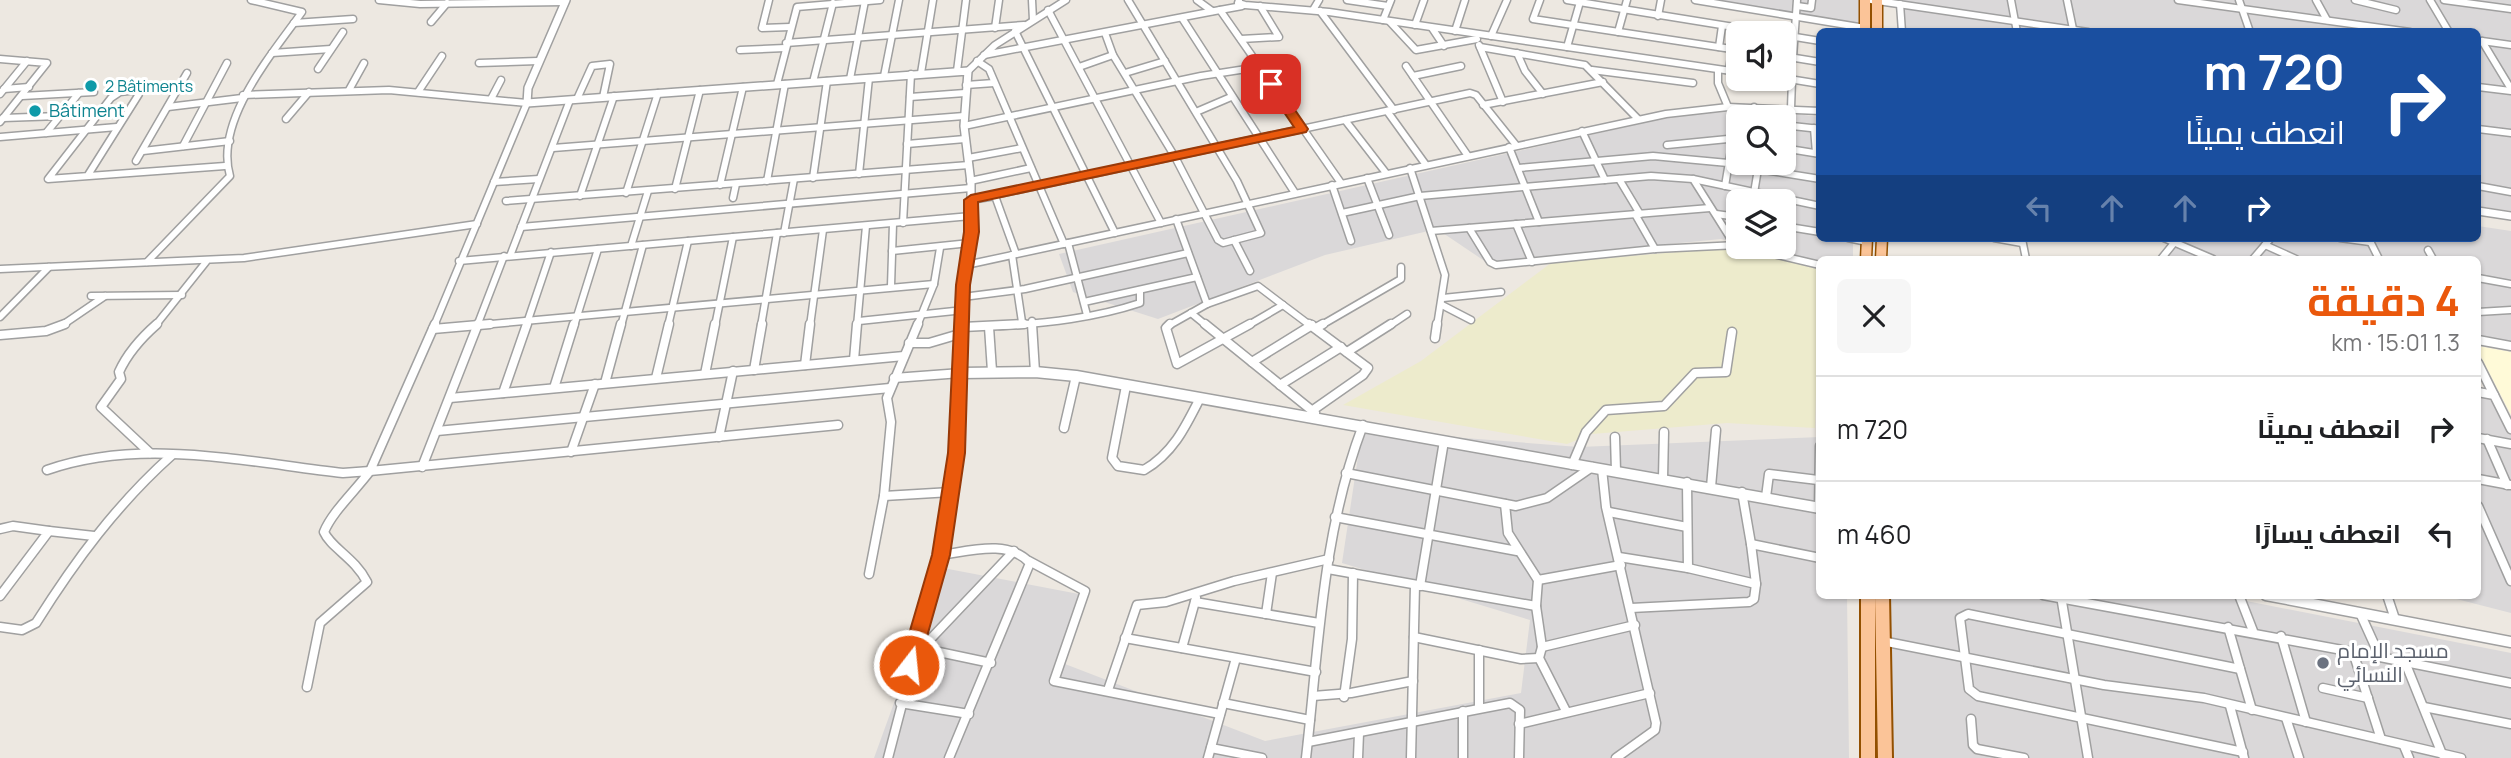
<!DOCTYPE html>
<html lang="ar">
<head>
<meta charset="utf-8">
<style>
  body { margin:0; font-family:Manrope,Cairo,sans-serif; background:#f6f6f6; color:#202124; direction:rtl; height:100vh; display:flex; flex-direction:column; font-size:26px; white-space:nowrap }
  * { box-sizing:border-box; margin:0 }
  p { font-size:23px; color:#757577 }
  .icon { flex:none; width:38px; height:38px; fill:none; stroke:currentColor; stroke-width:2; stroke-linecap:round; stroke-linejoin:round }
  .map { position:relative; flex:1; overflow:hidden; direction:ltr }
  .details { position:absolute; left:1816px; top:256px; width:665px; height:343px; display:flex; flex-direction:column; background:#fff; border-radius:10px; box-shadow:0 2px 5px #0004; direction:rtl }
  .details>* { flex:none }
  .hud { position:absolute; left:1816px; top:28px; width:665px; height:214px; border-radius:10px; box-shadow:0 2px 5px #0004; direction:rtl; background:#1a4fa0; color:#fff; overflow:hidden }
  .tools { position:absolute; left:1726px; top:21px; display:grid; gap:14px }
  .tools a { display:grid; place-items:center; width:70px; height:70px; border-radius:10px; background:#fff; box-shadow:0 2px 5px #0004; font-size:35px }
  .pin { position:absolute; display:grid; place-items:center; width:60px; height:60px; color:#fff; margin:-30px; border-radius:14px; box-shadow:0 4px 10px #0006 }
  .me { position:absolute; width:77px; margin:-38px; rotate:16deg; stroke-linejoin:round; filter:drop-shadow(0 0 5px #0008) }
  .turn { display:flex; align-items:center; gap:24px; height:147px; padding:0 21px; font-size:32px }
  .turn .icon { width:91px; height:91px; stroke-width:2.5 }
  .turn b { display:block; font-size:49px; line-height:60px }
  .lanes { display:flex; align-items:center; height:66px; padding:0 21px; background:#0003; justify-content:center; gap:35px; direction:ltr }
  .lanes .off { opacity:.35 }
  .round { display:grid; place-items:center; flex:none; width:74px; height:74px; border-radius:10px; background:#f6f6f6 }
  .overview { display:flex; align-items:center; justify-content:space-between; height:119px; padding:0 21px }
  h1 { font-size:42px; font-weight:700; line-height:52px; color:#ea580c }
  ul { padding:0; list-style:none }
  li { display:flex; align-items:center; gap:21px; height:105px; padding:0 21px; border-top:2px solid #e0e0e0 }
  li div { flex:1 }
  li b { display:block; font-size:26px }
  li em { font-style:normal }
  .map>svg:first-child { display:block }
</style>
</head>
<body>
<div class="map">
<svg width="2511" height="758" viewBox="0 0 2511 758">
  <rect width="100%" height="100%" fill="#ede8e1"/>
  <g fill="#dad8d9" fill-rule="evenodd">
    <polygon points="1699,0 1860,0 1860,25"/>
    <polygon points="1897,0 2511,0 2511,211 2478,206 2478,32 1900,31"/>
    <path d="M 1772,111 L 1820,117 L 1820,238 L 1853,238 L 1853,259 L 1820,259 L 1820,262 L 1755,247 L 1783,247 L 1783,201 L 1738,201 L 1738,243 L 1721,239 L 1486,262 L 1437,229 L 1325,255 L 1158,319 L 1073,292 L 1059,254 L 1688,113 ZM 1738,117 L 1783,117 L 1783,163 L 1738,163 Z"/>
    <polygon points="2478,226 2511,231 2511,346 2478,340 2478,259 2162,259 2179,238 2478,238"/>
    <polygon points="2478,391 2495,395 2511,427 2511,613 2441,595 2478,595"/>
    <polygon points="1362,430 1579,447 1820,437 1820,595 1847,595 1849,758 874,758 943,568 1084,595 1065,664 1265,741 1521,693 1530,620 1342,563"/>
    <polygon points="1884,595 2216,595 2511,653 2511,758 1893,758"/>
  </g>
  <polygon fill="#fffad8" points="2478,346 2511,352 2511,415 2478,351"/>
  <polygon fill="#edebcc" points="1734,247 1820,270 1817,342 1820,344 1820,393 1816,393 1815,428 1727,423 1592,434 1567,444 1343,405 1421,361 1551,263"/>
  <g fill="none" stroke-linecap="round" stroke-linejoin="round">
    <g stroke="#a0a0a0" stroke-width="9">
      <g id="minor-far1">
        <polyline points="379,0 420,4 565,2"/>
        <polyline points="769,0 762,28 790,27"/>
        <polyline points="1032,0 1033,20"/>
        <polyline points="1197,0 1212,11"/>
        <polyline points="1239,0 1238,3 1245,5 1329,12 1738,72"/>
        <polyline points="1347,0 1388,6"/>
        <polyline points="1540,0 1533,19 1738,50"/>
        <polyline points="1567,0 1771,33"/>
        <polyline points="1695,0 1865,28"/>
        <polyline points="1871,0 2088,32"/>
        <polyline points="2011,0 2017,32"/>
        <polyline points="2067,0 2073,29"/>
        <polyline points="2178,0 2410,32"/>
        <polyline points="2239,0 2250,32"/>
        <polyline points="2316,0 2327,20"/>
        <polyline points="2355,0 2396,10"/>
        <polyline points="2430,0 2449,32"/>
        <polyline points="2444,0 2511,9"/>
        <polyline points="1900,4 1902,32"/>
        <polyline points="1242,6 1220,10 1341,183"/>
        <polyline points="1797,6 1811,8 1812,0"/>
        <polyline points="1048,10 1161,223"/>
        <polyline points="1313,10 1319,0"/>
        <polyline points="1320,11 1394,110"/>
        <polyline points="1658,16 1661,0"/>
        <polyline points="1182,18 1295,193"/>
        <polyline points="1383,20 1391,0"/>
        <polyline points="431,22 447,3"/>
        <polyline points="1390,22 1416,50 1477,39"/>
        <polyline points="294,23 353,19"/>
        <polyline points="1415,25 1424,0"/>
        <polyline points="995,28 999,0"/>
        <polyline points="1432,28 1444,46"/>
        <polyline points="1015,31 1115,233"/>
        <polyline points="1455,31 1465,0"/>
        <polyline points="1618,32 1627,0"/>
        <polyline points="1105,33 1113,55 1175,157 1218,240 1223,243 1261,233 1237,181 1128,0"/>
        <polyline points="1783,35 1820,41"/>
        <polyline points="1491,36 1507,0"/>
        <polyline points="1241,39 1279,37 1260,6"/>
        <polyline points="2482,41 2511,89"/>
        <polyline points="2482,41 2511,45"/>
        <polyline points="786,43 1024,25"/>
        <polyline points="1479,45 1503,102"/>
        <polyline points="1480,47 1585,65 1638,119"/>
        <polyline points="1567,47 1580,2"/>
        <polyline points="1719,47 1722,26"/>
        <polyline points="740,50 785,48"/>
        <polyline points="272,53 331,49"/>
        <polyline points="1517,53 1525,71 1543,94"/>
        <polyline points="984,55 1220,10"/>
        <polyline points="1783,56 1820,62"/>
        <polyline points="1793,58 1797,0"/>
        <polyline points="0,59 47,63 0,122"/>
        <polyline points="977,61 989,69 1064,244"/>
        <polyline points="479,63 538,61"/>
        <polyline points="1406,66 1468,156"/>
        <polyline points="1079,67 1113,55"/>
        <polyline points="318,69 343,32"/>
        <polyline points="1592,70 1693,83"/>
        <polyline points="1718,70 1718,83 1728,107"/>
        <polyline points="957,71 966,0"/>
        <polyline points="968,71 995,45 1066,0"/>
        <polyline points="1729,71 1732,49"/>
        <polyline points="921,73 933,0"/>
        <polyline points="1125,73 1165,61"/>
        <polyline points="884,76 899,0"/>
        <polyline points="1413,76 1461,66"/>
        <polyline points="1783,78 1820,84"/>
        <polyline points="850,79 865,1"/>
        <polyline points="1787,79 1789,57"/>
        <polyline points="813,82 833,3"/>
        <polyline points="777,84 797,7 880,0"/>
        <polyline points="966,85 994,83"/>
        <polyline points="2478,87 2511,91"/>
        <polyline points="4,89 29,87"/>
        <polyline points="349,90 364,63"/>
        <polyline points="418,92 442,56"/>
        <polyline points="0,94 27,61"/>
        <polyline points="243,95 389,90 527,103 434,326"/>
        <polyline points="22,96 94,92"/>
        <polyline points="910,97 965,93"/>
        <polyline points="491,99 501,80"/>
        <polyline points="577,99 592,66 610,64 603,97"/>
        <polyline points="1483,105 1603,82"/>
        <polyline points="168,107 242,98"/>
        <polyline points="1754,107 1758,117"/>
        <polyline points="1791,108 1792,80"/>
        <polyline points="1387,111 1426,165"/>
        <polyline points="1196,112 1231,97"/>
        <polyline points="3,118 60,116"/>
        <polyline points="286,119 309,92"/>
        <polyline points="1345,120 1386,173"/>
        <polyline points="1783,125 1820,129"/>
        <polyline points="964,126 1201,76 1259,67"/>
        <polyline points="1814,128 1816,153"/>
        <polyline points="2478,129 2511,133"/>
        <polyline points="1582,131 1605,180"/>
        <polyline points="46,133 79,93"/>
        <polyline points="0,137 117,127"/>
        <polyline points="907,144 965,139"/>
        <polyline points="1667,145 1738,138"/>
        <polyline points="183,146 227,63"/>
        <polyline points="1509,147 1539,222"/>
        <polyline points="553,148 964,116"/>
        <polyline points="1783,148 1820,154"/>
        <polyline points="143,151 230,141"/>
        <polyline points="968,158 1022,148"/>
        <polyline points="136,161 187,73"/>
        <polyline points="1410,168 1445,275 1437,326"/>
        <polyline points="1519,168 1653,156 1728,163"/>
        <polyline points="1758,169 1820,179"/>
        <polyline points="859,174 869,78"/>
        <polyline points="88,175 139,94 137,90 120,92 111,98 48,179 225,166"/>
        <polyline points="813,178 827,81"/>
        <polyline points="1367,178 1389,235"/>
        <polyline points="1619,179 1640,214"/>
        <polyline points="1693,179 1734,244"/>
        <polyline points="767,181 785,84"/>
        <polyline points="970,181 1031,168"/>
        <polyline points="494,182 539,179"/>
        <polyline points="720,185 743,87"/>
        <polyline points="1332,185 1351,241"/>
        <polyline points="1725,186 1733,138"/>
        <polyline points="2478,186 2511,192"/>
        <polyline points="675,189 700,90"/>
        <polyline points="626,193 658,93"/>
        <polyline points="1754,193 1759,163"/>
        <polyline points="994,195 1470,93 1476,95 1516,145"/>
        <polyline points="580,196 614,96"/>
        <polyline points="733,198 736,184"/>
        <polyline points="971,200 995,196 1016,254"/>
        <polyline points="506,201 969,165"/>
        <polyline points="1342,213 1420,196 1651,176 1693,179 1820,206"/>
        <polyline points="1635,214 1655,249"/>
        <polyline points="1716,214 1738,217"/>
        <polyline points="1176,219 1207,304"/>
        <polyline points="903,223 911,74"/>
        <polyline points="1516,224 1532,262"/>
        <polyline points="1783,226 1820,232"/>
        <polyline points="521,227 971,188"/>
        <polyline points="1469,228 1490,262 1496,265 1655,249 1738,245"/>
        <polyline points="1431,231 1710,208"/>
        <polyline points="784,233 794,179"/>
        <polyline points="1848,238 1867,242"/>
        <polyline points="1994,238 2022,243"/>
        <polyline points="2164,238 2213,259"/>
        <polyline points="2340,238 2370,242"/>
        <polyline points="2022,239 2026,259"/>
        <polyline points="2369,239 2379,259"/>
        <polyline points="1234,240 1250,271"/>
        <polyline points="1068,243 1087,315"/>
        <polyline points="2265,245 2296,259"/>
        <polyline points="631,246 648,191"/>
        <polyline points="1744,247 1820,265"/>
        <polyline points="2428,250 2433,259"/>
        <polyline points="892,251 970,243"/>
        <polyline points="1012,255 1022,322"/>
        <polyline points="510,256 570,100"/>
        <polyline points="2161,259 2178,238"/>
        <polyline points="2253,259 2271,238"/>
        <polyline points="459,261 971,216"/>
        <path d="M 147,262 L 230,176 C 214,121 272,54 302,12 L 251,0"/>
        <polyline points="966,265 1666,114 1728,107 1820,111"/>
        <polyline points="0,269 244,258 477,224"/>
        <polyline points="2478,278 2511,284"/>
        <polyline points="891,286 893,224"/>
        <polyline points="91,296 182,295"/>
        <polyline points="963,297 1025,289 1188,253"/>
        <polyline points="1443,298 1501,292"/>
        <polyline points="1084,302 1197,277"/>
        <polyline points="1283,305 1311,326"/>
        <polyline points="1442,305 1471,320"/>
        <polyline points="2478,312 2511,310"/>
        <polyline points="1191,313 1207,326"/>
        <polyline points="0,317 49,267"/>
        <polyline points="859,321 964,310"/>
        <polyline points="1032,321 1032,326"/>
        <polyline points="61,326 105,296"/>
        <polyline points="155,326 206,262"/>
        <polyline points="470,326 934,284"/>
        <polyline points="477,326 504,256"/>
        <polyline points="526,326 551,252"/>
        <polyline points="574,326 598,249"/>
        <polyline points="621,326 643,245"/>
        <polyline points="668,326 688,241"/>
        <polyline points="715,326 733,237"/>
        <polyline points="761,326 777,233"/>
        <polyline points="810,326 823,230"/>
        <polyline points="857,326 866,226"/>
        <polyline points="917,326 934,284 940,248"/>
        <path d="M 1000,326 C 1047,323 1095,318 1140,303 L 1140,290"/>
        <polyline points="1168,326 1207,304 1258,286 1283,305"/>
        <polyline points="1247,326 1283,305"/>
        <polyline points="1320,326 1401,279 1401,267"/>
        <polyline points="1389,326 1407,314"/>
      </g>
    </g>
    <g stroke="#a0a0a0" stroke-width="11">
      <g id="minor">
        <polyline points="435,324 370,471 838,425"/>
        <polyline points="1032,324 1035,372"/>
        <polyline points="1170,324 1166,328 1177,364 1250,324"/>
        <polyline points="1205,324 1315,413"/>
        <polyline points="1309,324 1368,368 1363,375 1313,410"/>
        <polyline points="963,327 1024,324"/>
        <polyline points="989,327 992,371"/>
        <polyline points="1316,328 1323,324"/>
        <polyline points="433,329 490,324"/>
        <polyline points="0,335 46,331 65,324"/>
        <polyline points="1435,338 1437,324"/>
        <polyline points="2478,340 2511,346"/>
        <polyline points="909,343 929,343 963,333"/>
        <polyline points="1347,352 1391,324"/>
        <polyline points="854,360 857,324"/>
        <polyline points="1252,362 1312,325"/>
        <polyline points="2478,363 2494,395"/>
        <polyline points="805,365 810,324"/>
        <polyline points="754,370 762,324"/>
        <polyline points="705,374 715,324"/>
        <polyline points="656,378 669,324"/>
        <polyline points="605,383 621,324"/>
        <polyline points="1280,385 1341,347"/>
        <path d="M 1126,386 L 1112,458 L 1118,466 L 1144,470 C 1172,454 1185,428 1199,400"/>
        <polyline points="554,388 574,324"/>
        <polyline points="2478,392 2494,395 2511,429"/>
        <polyline points="503,393 527,324"/>
        <polyline points="450,398 904,356"/>
        <polyline points="1064,428 1076,376"/>
        <polyline points="437,431 890,388"/>
        <polyline points="719,437 733,371"/>
        <polyline points="1615,437 1616,471"/>
        <polyline points="2478,438 2511,444"/>
        <polyline points="2487,439 2507,485"/>
        <polyline points="571,452 595,384"/>
        <path d="M 150,453 L 101,407 L 121,379 L 119,372 C 128,352 141,338 157,324"/>
        <polyline points="1572,465 1586,432 1606,410 1664,406 1695,373 1726,372 1732,332"/>
        <polyline points="422,467 478,324"/>
        <polyline points="1602,469 1606,507 1656,723 1655,730 1616,758"/>
        <path d="M 47,470 C 142,437 245,462 343,473 L 370,471 C 356,490 332,512 324,532 C 331,548 355,558 367,582 L 320,623 L 307,687"/>
        <polyline points="1346,473 1516,506 1547,498 1592,467"/>
        <polyline points="1663,478 1664,432"/>
        <polyline points="2478,479 2510,485"/>
        <polyline points="1711,487 1716,430"/>
        <polyline points="1742,492 1751,544"/>
        <polyline points="884,496 951,492"/>
        <polyline points="1766,497 1769,474 1818,480"/>
        <polyline points="1505,504 1508,533 1538,580 1536,606 1542,647 1539,658 1566,711"/>
        <polyline points="2478,506 2511,581"/>
        <polyline points="1819,508 1820,446"/>
        <polyline points="1609,512 1687,527"/>
        <polyline points="1335,517 1517,551"/>
        <polyline points="0,529 13,526 49,531 0,596"/>
        <polyline points="49,531 94,536"/>
        <path d="M 941,555 C 970,551 1008,539 1030,563 L 949,758"/>
        <polyline points="1619,557 1688,568 1687,482"/>
        <polyline points="1029,561 1085,591 1054,681 1220,714"/>
        <polyline points="1688,568 1756,584"/>
        <polyline points="1328,569 1536,606"/>
        <polyline points="869,574 884,496 891,422 887,398 918,324"/>
        <polyline points="1538,580 1621,565"/>
        <polyline points="1420,586 1444,441"/>
        <polyline points="2043,595 2353,652"/>
        <polyline points="2239,595 2253,631"/>
        <polyline points="2387,595 2395,619"/>
        <polyline points="2061,596 2088,758"/>
        <polyline points="1195,602 1319,623"/>
        <polyline points="1631,608 1749,602 1754,599 1756,584 1751,544 1820,558"/>
        <polyline points="2360,613 2380,657 2353,652 2381,739"/>
        <polyline points="1266,614 1272,573"/>
        <path d="M 0,627 L 22,630 L 36,623 C 75,561 117,504 172,455"/>
        <polyline points="2228,627 2252,710"/>
        <polyline points="2281,636 2306,722"/>
        <polyline points="1414,637 1521,659 1539,658"/>
        <polyline points="1125,638 1316,672"/>
        <polyline points="1882,641 2104,685 2204,698 2461,758"/>
        <polyline points="1542,647 1635,625"/>
        <polyline points="920,648 991,663"/>
        <polyline points="922,648 1014,551"/>
        <polyline points="1182,648 1196,598"/>
        <polyline points="1479,650 1479,707"/>
        <polyline points="2380,657 2511,683"/>
        <polyline points="2405,662 2442,754"/>
        <polyline points="2240,669 1968,614 1960,618 1969,689 1978,696 2243,752"/>
        <polyline points="2323,688 2368,698"/>
        <polyline points="1108,690 1137,605 1166,602 1234,581 1329,559"/>
        <polyline points="1313,696 1351,693 1413,681"/>
        <polyline points="1344,697 1352,639 1353,573"/>
        <polyline points="900,703 969,714"/>
        <polyline points="1223,703 1310,720"/>
        <polyline points="2230,706 2244,758"/>
        <polyline points="2424,707 2511,724"/>
        <polyline points="1463,711 1463,758"/>
        <polyline points="2286,718 2299,758"/>
        <polyline points="1971,719 1973,745 1977,749 2024,758"/>
        <polyline points="1519,724 1650,693"/>
        <polyline points="1308,742 1510,703 1520,710 1519,758"/>
        <polyline points="2404,746 2409,758"/>
        <polyline points="1211,748 1262,758"/>
        <polyline points="888,758 941,555 957,453 961,373 894,378"/>
        <polyline points="1208,758 1236,658"/>
        <path d="M 1306,758 C 1319,645 1322,533 1363,425"/>
        <polyline points="1358,758 1359,733"/>
        <polyline points="1411,758 1415,585"/>
      </g>
    </g>
    <g stroke="#a0a0a0" stroke-width="10">
      <g id="tertiary-far1">
        <polyline points="566,0 528,88 527,103 968,71 964,126 971,183 971,232 963,285 962,326"/>
        <polyline points="2478,211 2511,216"/>
      </g>
    </g>
    <g stroke="#a0a0a0" stroke-width="13">
      <g id="tertiary">
        <polyline points="962,324 961,373 1035,372 1076,376 1820,508"/>
        <polyline points="2266,595 2511,642"/>
      </g>
    </g>
    <g stroke="#935000" stroke-width="13">
      <g id="primary-far1">
        <polyline points="1865,0 1865,32"/>
        <polyline points="1877,0 1877,32"/>
        <polyline points="1866,259 1867,238"/>
        <polyline points="1881,259 1882,238"/>
      </g>
    </g>
    <g stroke="#935000" stroke-width="18">
      <g id="primary">
        <polyline points="1868,595 1868,758"/>
        <polyline points="1882,595 1885,758"/>
      </g>
    </g>
    <use href="#minor-far1" stroke="#fff" stroke-width="6"/>
    <use href="#minor" stroke="#fff" stroke-width="8"/>
    <use href="#tertiary-far1" stroke="#fff" stroke-width="7"/>
    <use href="#tertiary" stroke="#fff" stroke-width="10"/>
    <use href="#primary-far1" stroke="#fbc498" stroke-width="10"/>
    <use href="#primary" stroke="#fbc498" stroke-width="14"/>
  </g>
  <polygon fill="#ea580c" stroke="#983908" stroke-width="2" points="1271,80 1275,81 1308,129 1306,132 978,202 979,232 970,285 965,453 950,555 919,665 916,671 903,671 900,665 932,555 948,453 956,285 964,232 964,200 971,195 1294,127 1265,84"/>
  <g fill="#0f9aa8" stroke="#fff" stroke-width="2.5">
    <circle cx="91" cy="86" r="7"/>
    <circle cx="35" cy="111" r="7"/>
  </g>
  <circle fill="#6b7280" stroke="#fff" stroke-width="2.5" cx="2323" cy="663" r="7"/>
  <g text-anchor="middle" stroke-width="6" stroke-linejoin="round" paint-order="stroke">
    <g font-size="16" fill="#0d838f" stroke="#fff" text-anchor="start">
      <text x="105" y="92">2 Bâtiments</text>
    </g>
    <g font-size="18" fill="#0d838f" stroke="#fff" text-anchor="start">
      <text x="49" y="117">Bâtiment</text>
    </g>
    <g font-size="21" fill="#5b616d" stroke="#fff" text-anchor="start">
      <text x="2337" y="658">مسجد الإمام<tspan x="2337" dy="24">النسائي</tspan></text>
    </g>
  </g>
</svg>
<div class="tools">
<a><svg class="icon" aria-label="sound" viewBox="0 0 24 24"><path d="M4 9h4l5-4v14l-5-4H4zM17 9q2 3 0 6"/></svg></a>
<a><svg class="icon" aria-label="search" viewBox="0 0 24 24"><circle cx="10" cy="10" r="6"/><path d="M15 15l6 6"/></svg></a>
<a><svg class="icon" aria-label="layers" viewBox="0 0 24 24"><path d="M12 4l9 5-9 5-9-5zM3 14l9 5 9-5"/></svg></a>
</div>
<div class="pin" style="left:1271px;top:84px;background:#d93025"><svg class="icon" aria-label="arrive" viewBox="0 0 24 24"><path d="M6 21V4h12l-3 4 3 4H6"/></svg></div>
<svg class="me" style="left:909px;top:665px" viewBox="-20 -20 40 40"><circle r="17" fill="#ea580c" stroke="#fff" stroke-width="3"/><path d="M0-11L8 9 0 5-8 9z" fill="#fff"/></svg>
<div class="hud">
<div class="turn"><svg class="icon" aria-label="right" viewBox="0 0 24 24"><path d="M7 20v-9h11M14 6l5 5-5 5"/></svg><div><b>720 m</b>انعطف يمينًا</div></div>
<div class="lanes"><svg class="icon off" aria-label="left" viewBox="0 0 24 24"><path d="M17 20v-9H6M10 6l-5 5 5 5"/></svg><svg class="icon off" aria-label="ahead" viewBox="0 0 24 24"><path d="M12 20V5M6 11l6-6 6 6"/></svg><svg class="icon off" aria-label="ahead" viewBox="0 0 24 24"><path d="M12 20V5M6 11l6-6 6 6"/></svg><svg class="icon" aria-label="right" viewBox="0 0 24 24"><path d="M7 20v-9h11M14 6l5 5-5 5"/></svg></div>
</div>
<section class="details">
<div class="overview"><div><h1>4 دقيقة</h1><p>1.3 km · 15:01</p></div><a class="round"><svg class="icon" aria-label="close" viewBox="0 0 24 24"><path d="M6 6l12 12M18 6L6 18"/></svg></a></div>
<ul>
<li><svg class="icon" aria-label="right" viewBox="0 0 24 24"><path d="M7 20v-9h11M14 6l5 5-5 5"/></svg><div><b>انعطف يمينًا</b></div><em>720 m</em></li>
<li><svg class="icon" aria-label="left" viewBox="0 0 24 24"><path d="M17 20v-9H6M10 6l-5 5 5 5"/></svg><div><b>انعطف يسارًا</b></div><em>460 m</em></li>
</ul>
</section>
</div>
</body>
</html>
